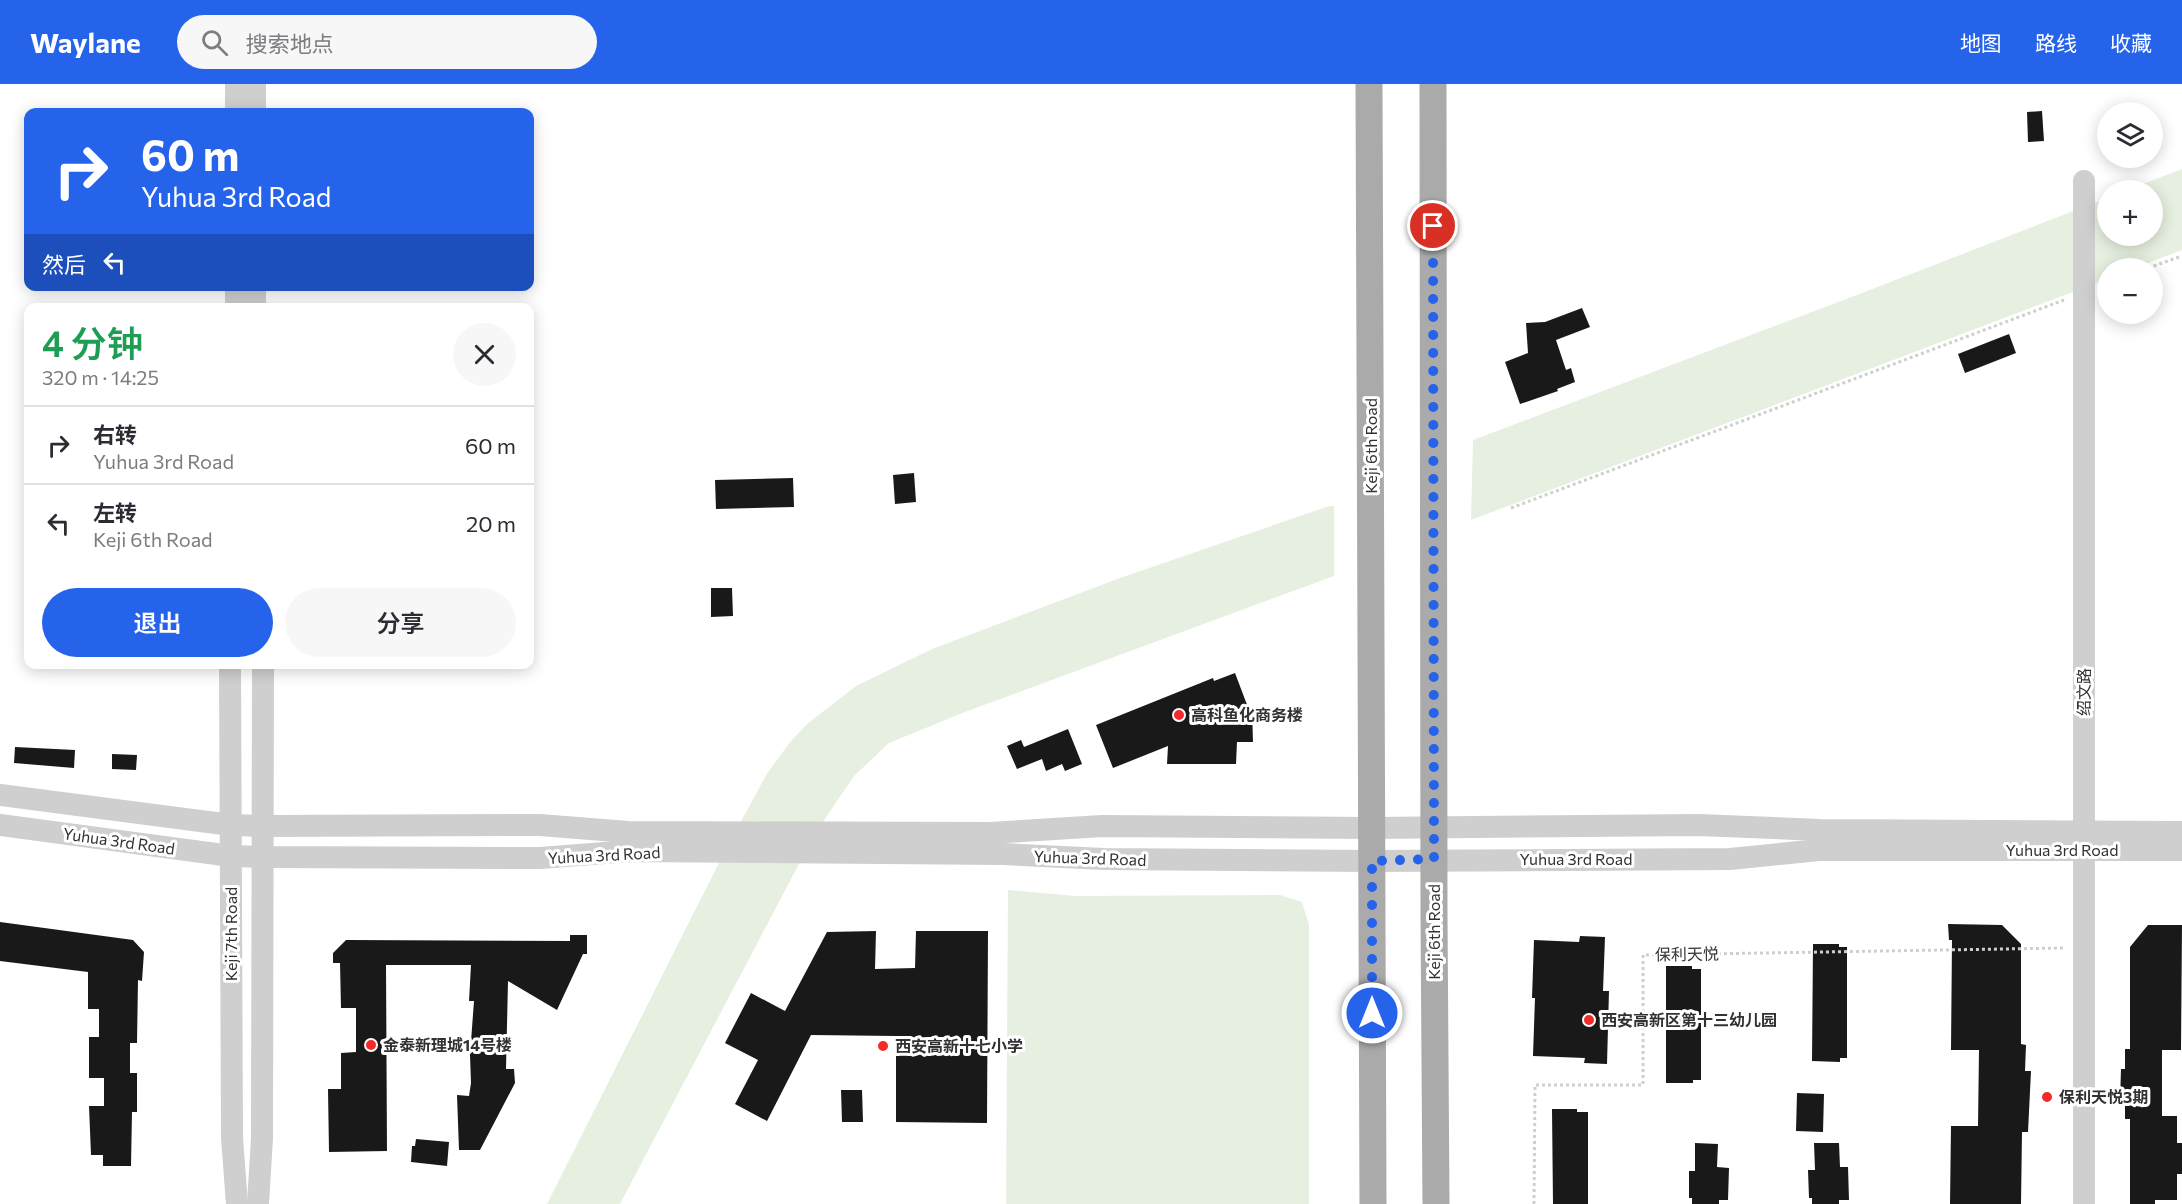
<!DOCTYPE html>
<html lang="zh">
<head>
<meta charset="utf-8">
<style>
  body { margin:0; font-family:Commissioner,"Noto Sans SC",sans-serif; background:#f7f7f7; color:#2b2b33; height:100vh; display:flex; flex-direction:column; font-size:22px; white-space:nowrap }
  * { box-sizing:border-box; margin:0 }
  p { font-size:20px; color:#7c7c81 }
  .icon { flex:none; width:33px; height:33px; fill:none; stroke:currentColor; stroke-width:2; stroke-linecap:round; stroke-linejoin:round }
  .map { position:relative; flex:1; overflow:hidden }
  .drawer { position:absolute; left:24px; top:219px; width:510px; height:366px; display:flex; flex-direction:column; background:#fff; border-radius:12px; box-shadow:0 3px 15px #0003 }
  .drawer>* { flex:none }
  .guide { position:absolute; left:24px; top:24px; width:510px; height:183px; border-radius:12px; box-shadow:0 3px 15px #0003; background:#2563eb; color:#fff; overflow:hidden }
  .controls { position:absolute; left:2097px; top:18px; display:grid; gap:12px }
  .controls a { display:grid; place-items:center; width:66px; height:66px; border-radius:50%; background:#fff; box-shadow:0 3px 15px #0003; font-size:30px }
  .pin { position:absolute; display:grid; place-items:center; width:51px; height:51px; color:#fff; margin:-26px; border:3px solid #fff; border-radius:50%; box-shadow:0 2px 6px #0007 }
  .me { position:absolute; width:66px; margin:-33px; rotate:0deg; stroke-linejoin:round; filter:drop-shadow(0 0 4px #0008) }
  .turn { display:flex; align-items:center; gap:21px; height:126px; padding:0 18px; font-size:27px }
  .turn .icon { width:78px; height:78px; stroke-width:2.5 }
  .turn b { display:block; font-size:42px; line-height:51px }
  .then { display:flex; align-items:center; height:57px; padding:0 18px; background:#0003; gap:12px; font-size:22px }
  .round { display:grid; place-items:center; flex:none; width:63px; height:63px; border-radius:32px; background:#f7f7f7 }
  .overview { display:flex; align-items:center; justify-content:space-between; height:102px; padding:0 18px }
  h1 { font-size:36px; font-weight:600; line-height:45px; color:#1e9e55 }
  .action { display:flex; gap:12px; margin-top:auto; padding:12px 18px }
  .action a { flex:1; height:69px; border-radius:36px; background:#2563eb; color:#fff; font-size:24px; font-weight:600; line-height:69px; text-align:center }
  .action a+a { background:#f7f7f7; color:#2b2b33 }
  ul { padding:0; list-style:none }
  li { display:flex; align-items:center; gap:18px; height:78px; padding:0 18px; border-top:2px solid #e1e1e2 }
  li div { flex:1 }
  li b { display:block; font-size:22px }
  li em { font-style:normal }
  header { display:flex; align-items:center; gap:36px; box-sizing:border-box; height:84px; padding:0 30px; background:#2563eb; color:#fff }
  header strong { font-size:28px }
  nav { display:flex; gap:33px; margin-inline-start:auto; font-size:21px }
  .search { width:420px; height:54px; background:#f7f7f7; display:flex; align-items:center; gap:15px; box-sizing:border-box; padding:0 21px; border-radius:33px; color:#7c7c81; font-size:22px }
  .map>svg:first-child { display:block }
</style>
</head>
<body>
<header>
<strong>Waylane</strong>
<div class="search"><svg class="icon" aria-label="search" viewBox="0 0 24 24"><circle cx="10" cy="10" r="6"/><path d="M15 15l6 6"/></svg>搜索地点</div>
<nav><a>地图</a><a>路线</a><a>收藏</a></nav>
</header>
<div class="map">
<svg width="2182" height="1120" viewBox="0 0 2182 1120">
  <rect width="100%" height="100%" fill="#fff"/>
  <g fill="#e7f0e0">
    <polygon points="2182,85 2182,166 2135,184 2108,184 2107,195 1471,436 1473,356 1849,214 2107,114 2108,152 2152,152 2152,106 2127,106"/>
    <polygon points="1329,422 1334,422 1334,492 965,628 889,659 854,692 820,742 739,741 768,688 791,657 807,640 856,602 932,565 1120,494"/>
    <polygon points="729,759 810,759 620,1120 547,1120"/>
    <polygon points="1008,806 1076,812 1280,811 1302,818 1309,841 1309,1120 1006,1120"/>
  </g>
  <g fill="#191919">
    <polygon points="2042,27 2044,57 2028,58 2027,28"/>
    <polygon points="1582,224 1590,243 1556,256 1566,286 1571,284 1575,298 1557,305 1558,307 1520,320 1505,278 1528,269 1526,239 1545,238"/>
    <polygon points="2009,250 2016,269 1965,289 1958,270"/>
    <polygon points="914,389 916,418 895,420 893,391"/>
    <polygon points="793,394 794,423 716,425 715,396"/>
    <polygon points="711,504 732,504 733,532 711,533"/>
    <polygon points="1235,589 1249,626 1252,625 1253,658 1237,658 1236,680 1167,680 1168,662 1113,684 1096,641 1213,594 1214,597"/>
    <polygon points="1068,645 1082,680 1065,687 1062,680 1046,687 1042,675 1017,685 1007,662 1021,656 1024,663"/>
    <polygon points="15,663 75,666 74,684 14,679"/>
    <polygon points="112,670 137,671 136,686 112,685"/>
    <polygon points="0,838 133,856 144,868 142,897 138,896 137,959 130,959 130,989 137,989 137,1028 132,1028 131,1082 103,1082 103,1071 91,1071 89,1022 104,1022 104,994 89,994 89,953 99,953 99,925 88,925 88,888 0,877"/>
    <polygon points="1948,840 2002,841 2021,860 2021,960 2026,961 2025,987 2031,987 2028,1048 2022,1048 2021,1120 1950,1120 1951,1042 1978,1042 1979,966 1951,966 1952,856 1949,856"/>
    <polygon points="2148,841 2182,841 2181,966 2162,966 2162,1032 2177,1032 2177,1059 2182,1059 2182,1090 2177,1090 2177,1116 2155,1116 2155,1120 2130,1120 2130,1035 2125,1035 2125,1018 2120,1018 2121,985 2125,985 2125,965 2130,965 2130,863"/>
    <polygon points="876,847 875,885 915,884 916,847 988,847 987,1039 896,1038 896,952 811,951 767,1037 735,1020 758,976 725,959 751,909 785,927 827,848"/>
    <polygon points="570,851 587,851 587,870 583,870 557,926 508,897 506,985 514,985 515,999 480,1066 459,1066 457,1011 469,1012 471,999 470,971 474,917 469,917 471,881 386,881 387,1067 329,1068 328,1005 341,1005 341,969 356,968 356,924 341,924 340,879 333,879 333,869 346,856 570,857"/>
    <polygon points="1580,852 1605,853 1603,907 1609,907 1607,980 1584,979 1585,974 1533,972 1535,914 1532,914 1534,856 1579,858"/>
    <polygon points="1813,860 1839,860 1839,863 1847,863 1847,974 1840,974 1840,978 1812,977"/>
    <polygon points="1666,882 1692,882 1692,885 1701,885 1701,996 1693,996 1693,999 1666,999"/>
    <polygon points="841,1006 862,1006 863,1038 842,1038"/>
    <polygon points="1797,1009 1824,1010 1823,1048 1796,1047"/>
    <polygon points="1552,1025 1577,1025 1577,1028 1588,1028 1588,1120 1553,1120"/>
    <polygon points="416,1055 449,1058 447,1082 411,1078 412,1062 415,1062"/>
    <polygon points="1695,1059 1718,1060 1717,1083 1729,1084 1728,1116 1719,1116 1719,1120 1692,1120 1692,1114 1689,1114 1689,1087 1695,1087"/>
    <polygon points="1814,1059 1839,1059 1840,1083 1848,1083 1849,1116 1839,1116 1839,1120 1812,1120 1812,1114 1809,1114 1808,1086 1815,1086"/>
  </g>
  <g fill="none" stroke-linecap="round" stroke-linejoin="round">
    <g stroke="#cfcfcf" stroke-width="3" stroke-dasharray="3 3" stroke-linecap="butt">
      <polyline points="2148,184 2182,172"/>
      <polyline points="1511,424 2064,216"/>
      <polyline points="1534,1120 1535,1001 1643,1001 1643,871 2064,864"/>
    </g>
    <g stroke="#cfcfcf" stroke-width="22">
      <polyline points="236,0 236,28"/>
      <polyline points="255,0 255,28"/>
      <polyline points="2084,97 2084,1120"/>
      <polyline points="236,202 236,224"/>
      <polyline points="255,202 255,224"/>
      <polyline points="230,580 232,1054 237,1120"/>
      <polyline points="0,711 231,741 262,742 540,741 628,748 990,749 1102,742 1372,744 1699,741 1820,746 2182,748"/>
      <polyline points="0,741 231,772 262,773 540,774 630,767 1003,770 1104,775 1372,777 1730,775 1819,766 2182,766"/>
      <polyline points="258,1120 262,1054 263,580"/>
    </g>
    <g stroke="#aaa" stroke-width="27">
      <polyline points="1369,0 1373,1120"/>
      <polyline points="1433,0 1434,832 1436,1120"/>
    </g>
  </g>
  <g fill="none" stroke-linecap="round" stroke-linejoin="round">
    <polyline stroke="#2563eb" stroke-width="10" stroke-dasharray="0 18" points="1372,929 1372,777 1434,775 1433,142"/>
  </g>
  <g fill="#f5292a" stroke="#fff" stroke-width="2">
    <circle cx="1179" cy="631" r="6"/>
    <circle cx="1589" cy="936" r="6"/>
    <circle cx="371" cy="961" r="6"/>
    <circle cx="883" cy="962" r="6"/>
    <circle cx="2047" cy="1013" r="6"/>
  </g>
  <g text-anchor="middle" stroke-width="6" stroke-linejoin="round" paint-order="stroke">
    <g font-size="16" fill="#323232" stroke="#fff">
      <text transform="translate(1371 362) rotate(-90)" y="6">Keji 6th Road</text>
      <text transform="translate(2084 608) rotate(-90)" y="6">绍文路</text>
      <text transform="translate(119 757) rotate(8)" y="6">Yuhua 3rd Road</text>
      <text x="2062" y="772">Yuhua 3rd Road</text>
      <text transform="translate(604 771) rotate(-3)" y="6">Yuhua 3rd Road</text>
      <text transform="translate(1090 774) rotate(2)" y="6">Yuhua 3rd Road</text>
      <text x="1576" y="781">Yuhua 3rd Road</text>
      <text transform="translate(1434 848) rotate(-90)" y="6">Keji 6th Road</text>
      <text transform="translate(231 850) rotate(-90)" y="6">Keji 7th Road</text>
      <text transform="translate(1687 870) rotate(-1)" y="6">保利天悦</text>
    </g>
    <g font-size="16" font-weight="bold" fill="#323232" stroke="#fff" text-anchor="start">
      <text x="1191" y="637">高科鱼化商务楼</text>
      <text x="1601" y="942">西安高新区第十三幼儿园</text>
      <text x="383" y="967">金泰新理城14号楼</text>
      <text x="895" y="968">西安高新十七小学</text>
      <text x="2059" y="1019">保利天悦3期</text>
    </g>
  </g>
</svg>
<div class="controls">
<a><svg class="icon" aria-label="layers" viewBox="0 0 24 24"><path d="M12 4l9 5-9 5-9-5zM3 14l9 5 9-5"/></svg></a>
<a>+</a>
<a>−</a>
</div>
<div class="pin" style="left:1433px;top:142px;background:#d93025"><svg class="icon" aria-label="arrive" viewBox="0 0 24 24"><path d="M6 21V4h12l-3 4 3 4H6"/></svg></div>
<svg class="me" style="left:1372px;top:929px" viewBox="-20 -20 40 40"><circle r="17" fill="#2563eb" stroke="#fff" stroke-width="3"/><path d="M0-11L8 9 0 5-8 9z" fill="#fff"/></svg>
<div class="guide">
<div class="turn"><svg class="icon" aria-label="right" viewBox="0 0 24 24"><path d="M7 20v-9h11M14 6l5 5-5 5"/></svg><div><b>60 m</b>Yuhua 3rd Road</div></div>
<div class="then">然后<svg class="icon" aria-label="left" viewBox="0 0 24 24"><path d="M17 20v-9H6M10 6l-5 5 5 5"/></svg></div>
</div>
<section class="drawer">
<div class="overview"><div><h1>4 分钟</h1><p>320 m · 14:25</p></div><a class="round"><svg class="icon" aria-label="close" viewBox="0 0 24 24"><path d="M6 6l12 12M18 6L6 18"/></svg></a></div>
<ul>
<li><svg class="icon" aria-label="right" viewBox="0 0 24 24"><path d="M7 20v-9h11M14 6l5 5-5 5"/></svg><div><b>右转</b><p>Yuhua 3rd Road</p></div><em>60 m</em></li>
<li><svg class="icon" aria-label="left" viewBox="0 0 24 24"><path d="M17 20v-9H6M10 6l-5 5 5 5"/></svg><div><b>左转</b><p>Keji 6th Road</p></div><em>20 m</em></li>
</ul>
<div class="action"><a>退出</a><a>分享</a></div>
</section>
</div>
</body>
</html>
